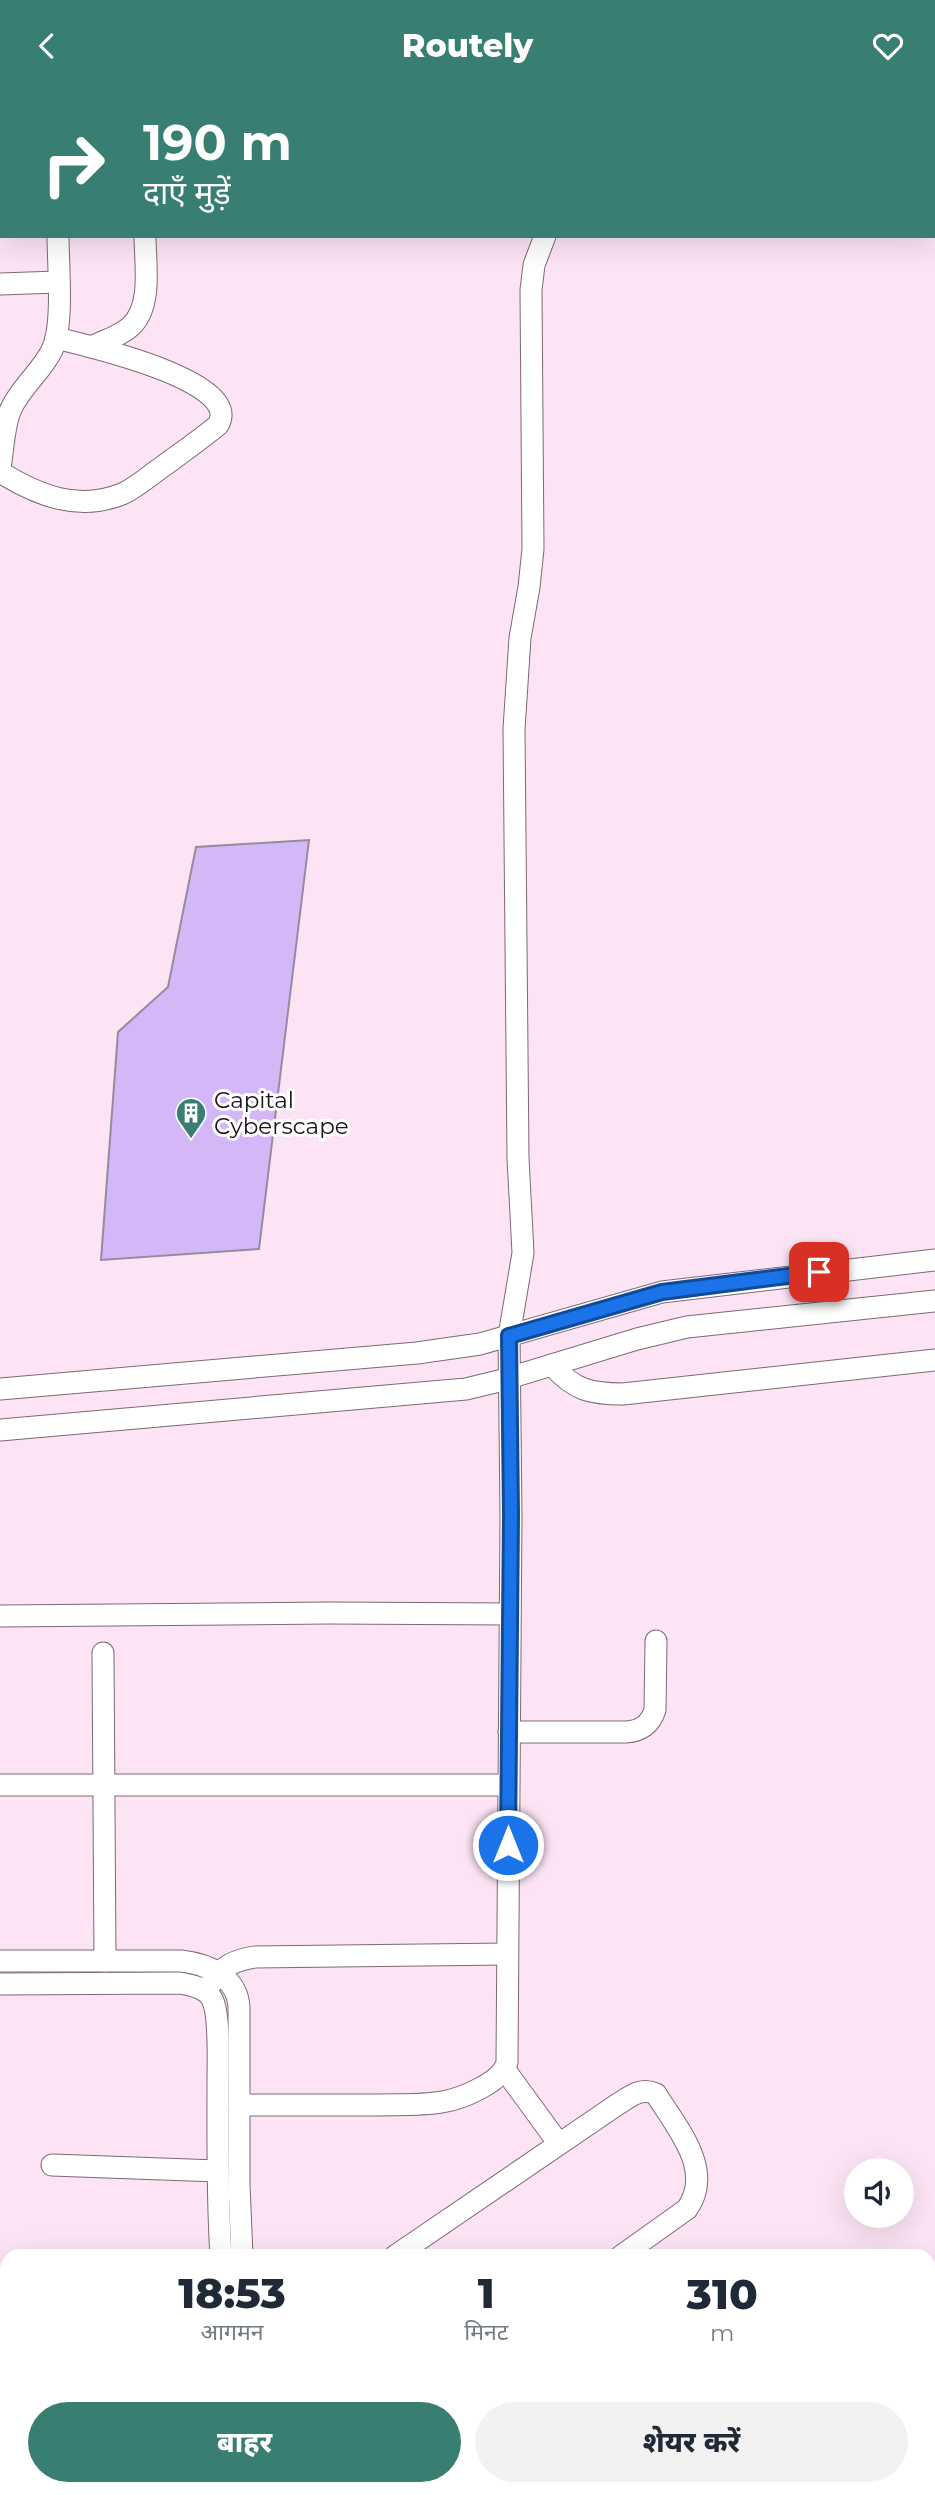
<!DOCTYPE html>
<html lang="hi">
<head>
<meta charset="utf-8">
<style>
  body { margin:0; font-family:Montserrat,"Noto Sans Devanagari",sans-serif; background:#f2f2f3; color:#1f2937; height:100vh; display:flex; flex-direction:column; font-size:26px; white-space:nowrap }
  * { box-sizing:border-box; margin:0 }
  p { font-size:23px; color:#747a83 }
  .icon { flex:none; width:38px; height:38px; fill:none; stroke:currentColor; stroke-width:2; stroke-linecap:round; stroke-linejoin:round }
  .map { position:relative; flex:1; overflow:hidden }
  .drawer { position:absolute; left:0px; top:2158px; width:936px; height:247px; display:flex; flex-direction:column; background:#fff; border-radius:21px 21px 0 0; box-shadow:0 7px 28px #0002 }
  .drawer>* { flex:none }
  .top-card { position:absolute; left:0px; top:0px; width:936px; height:147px; box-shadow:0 7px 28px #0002; background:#397e72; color:#fff; overflow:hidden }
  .controls { position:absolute; left:844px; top:2067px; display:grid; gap:14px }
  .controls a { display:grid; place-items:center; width:70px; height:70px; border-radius:50%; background:#fff; box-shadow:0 7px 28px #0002; font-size:35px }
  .pin { position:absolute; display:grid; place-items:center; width:60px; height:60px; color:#fff; margin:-30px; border-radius:14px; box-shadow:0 4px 10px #0006 }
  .me { position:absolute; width:77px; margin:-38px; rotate:0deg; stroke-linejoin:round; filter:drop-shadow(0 0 5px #0008) }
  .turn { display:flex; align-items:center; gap:24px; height:147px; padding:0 28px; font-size:32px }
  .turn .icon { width:91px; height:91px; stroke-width:2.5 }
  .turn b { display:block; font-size:49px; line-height:60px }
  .eta { display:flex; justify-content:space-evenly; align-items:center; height:119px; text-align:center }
  .eta b { font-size:42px; font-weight:800; line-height:49px }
  .cta { display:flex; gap:14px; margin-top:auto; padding:14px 28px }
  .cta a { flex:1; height:80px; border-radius:42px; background:#397e72; color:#fff; font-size:28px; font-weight:800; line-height:80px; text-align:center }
  .cta a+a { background:#f2f2f3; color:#1f2937 }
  header { display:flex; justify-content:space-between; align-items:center; height:91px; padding:0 28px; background:#397e72; color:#fff; font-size:32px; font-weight:800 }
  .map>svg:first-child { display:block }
</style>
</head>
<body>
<header><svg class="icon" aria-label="back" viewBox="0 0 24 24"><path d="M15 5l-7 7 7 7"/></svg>Routely<svg class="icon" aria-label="heart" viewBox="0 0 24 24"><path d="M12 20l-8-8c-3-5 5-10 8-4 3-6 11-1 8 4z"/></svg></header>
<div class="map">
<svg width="935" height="2404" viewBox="0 0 935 2404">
  <rect width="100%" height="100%" fill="#fce4f4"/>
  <polygon fill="#d4b7f6" stroke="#948ba1" stroke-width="2" points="309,749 259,1158 101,1169 118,941 168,896 196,756"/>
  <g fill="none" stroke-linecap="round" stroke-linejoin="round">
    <g stroke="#7d6876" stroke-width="23">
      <g id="minor">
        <polyline points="57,0 57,2"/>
        <polyline points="144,0 144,2"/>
        <polyline points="604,2 604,0"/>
        <polyline points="0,193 58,191"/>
        <path d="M 91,256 C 104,250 120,245 130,236 C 153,216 145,172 145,145"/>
        <path d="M 0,377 C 3,360 4,332 11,318 C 20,297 42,280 52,259 C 64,234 58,174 58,145"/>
        <path d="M 0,381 C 37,404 78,421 122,403 C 136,397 149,385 162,376 C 181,362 200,349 218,334 C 245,290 84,254 56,247"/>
        <path d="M 552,1274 C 574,1299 590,1303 623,1303 L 935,1269"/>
        <polyline points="0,1298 417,1262 480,1253 662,1201 935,1169"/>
        <polyline points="0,1339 466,1298 499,1290 637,1248 687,1236 935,1210"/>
        <polyline points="0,1525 329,1522 509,1523"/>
        <polyline points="103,1562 105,1870"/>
        <path d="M 509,1641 L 626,1641 C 641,1640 650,1634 655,1619 L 656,1550"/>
        <polyline points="0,1694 508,1694"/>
        <path d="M 0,1870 L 181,1870 C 207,1873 237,1885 239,1916 L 239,2093 L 242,2165"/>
        <path d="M 0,1893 L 180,1892 C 191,1894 207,1897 212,1908 C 220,1923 218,1970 218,1988 C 218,2047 217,2106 221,2165"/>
        <path d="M 211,1893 C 221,1875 235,1869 255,1866 L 507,1863"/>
        <polyline points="505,1979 559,2053"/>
        <path d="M 239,2014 C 283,2014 328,2014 373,2014 C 395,2013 419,2015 442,2011 C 461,2008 503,1991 507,1971 L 511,1425 L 509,1245 L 523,1162 L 518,1067 L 514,638 L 520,547 L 529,496 L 533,458 L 531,199 L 534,174 L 545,145"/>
        <polyline points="52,2074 217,2080"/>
        <path d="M 395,2165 L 618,2013 C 631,2005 641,1996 656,2003 C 676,2036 715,2079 687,2118 L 621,2165"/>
        <polyline points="929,2185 935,2185"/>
        <polyline points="0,2325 7,2320"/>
        <polyline points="929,2334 935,2334"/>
        <polyline points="93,2398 94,2404"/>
        <polyline points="259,2398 261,2404"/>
        <polyline points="278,2398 279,2404"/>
      </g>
    </g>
    <use href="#minor" stroke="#fff" stroke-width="21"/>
  </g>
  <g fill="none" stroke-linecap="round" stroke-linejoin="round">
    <g stroke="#114b97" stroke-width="18">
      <polyline id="route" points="508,1754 511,1424 509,1245 662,1201 819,1181"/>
    </g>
    <use href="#route" stroke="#1a73e8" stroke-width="12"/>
  </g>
  <defs>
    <g id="building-pin" transform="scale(1.575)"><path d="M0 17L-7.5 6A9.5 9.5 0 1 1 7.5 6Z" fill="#397e72" stroke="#fff"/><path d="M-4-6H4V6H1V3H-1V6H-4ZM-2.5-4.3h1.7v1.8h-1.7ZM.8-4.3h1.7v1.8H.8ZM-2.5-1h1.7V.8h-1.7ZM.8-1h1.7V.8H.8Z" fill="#fff"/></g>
  </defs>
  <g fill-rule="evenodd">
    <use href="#building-pin" x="191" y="1022"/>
  </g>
  <g text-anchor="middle" stroke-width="6" stroke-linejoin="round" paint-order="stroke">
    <g font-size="23" fill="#1b1318" stroke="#fff" text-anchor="start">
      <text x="214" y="1017">Capital<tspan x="214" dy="26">Cyberscape</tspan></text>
    </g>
  </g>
</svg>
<div class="controls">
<a><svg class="icon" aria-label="sound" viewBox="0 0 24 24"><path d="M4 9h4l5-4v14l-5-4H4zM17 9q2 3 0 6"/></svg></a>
</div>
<div class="pin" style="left:819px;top:1181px;background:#d93025"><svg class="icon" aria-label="arrive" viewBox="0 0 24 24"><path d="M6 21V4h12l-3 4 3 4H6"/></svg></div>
<svg class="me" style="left:508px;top:1754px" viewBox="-20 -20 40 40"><circle r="17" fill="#1a73e8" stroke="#fff" stroke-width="3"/><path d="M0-11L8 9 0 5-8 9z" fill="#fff"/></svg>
<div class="top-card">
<div class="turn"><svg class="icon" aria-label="right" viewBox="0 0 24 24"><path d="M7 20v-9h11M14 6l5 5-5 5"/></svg><div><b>190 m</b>दाएँ मुड़ें</div></div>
</div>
<section class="drawer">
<div class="eta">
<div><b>18:53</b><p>आगमन</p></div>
<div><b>1</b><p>मिनट</p></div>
<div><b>310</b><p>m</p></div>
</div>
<div class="cta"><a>बाहर</a><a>शेयर करें</a></div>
</section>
</div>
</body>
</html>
